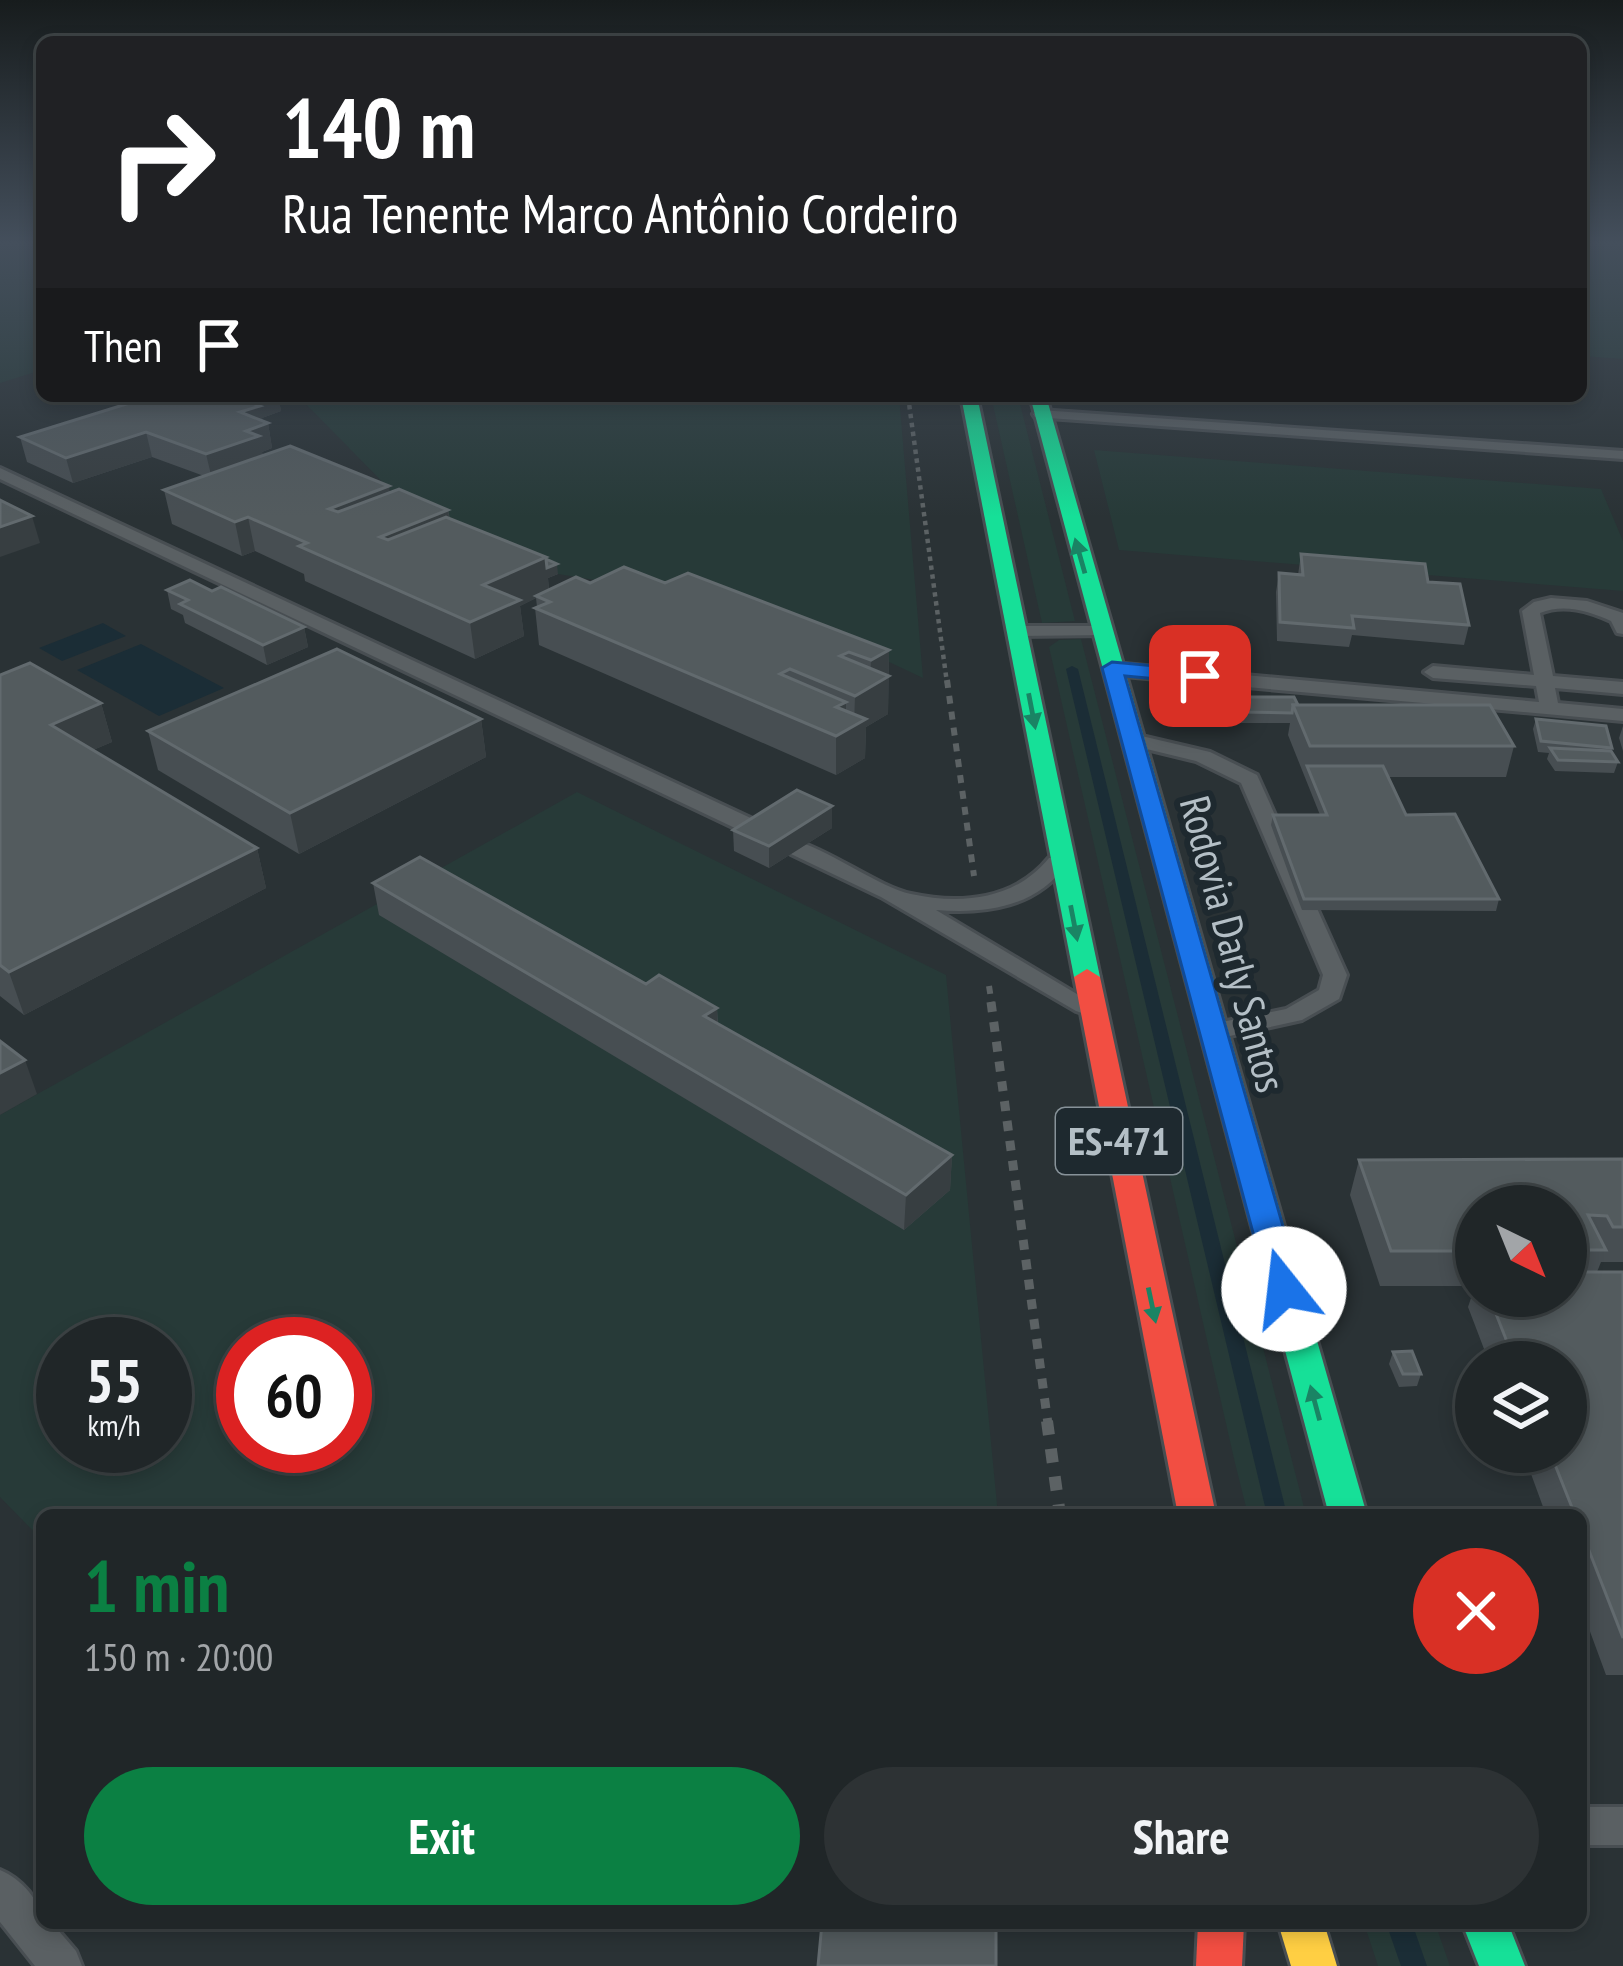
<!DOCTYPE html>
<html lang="en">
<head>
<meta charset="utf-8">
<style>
  body { margin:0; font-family:"PT Sans Narrow",sans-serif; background:#2d3234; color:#f1f3f6; height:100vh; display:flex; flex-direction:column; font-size:45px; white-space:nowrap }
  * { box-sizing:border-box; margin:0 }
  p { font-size:39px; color:#a2a5a8 }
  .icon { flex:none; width:66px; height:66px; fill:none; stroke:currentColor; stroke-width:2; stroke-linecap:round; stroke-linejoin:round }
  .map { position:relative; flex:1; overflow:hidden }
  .side { position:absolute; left:36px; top:1509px; width:1551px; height:420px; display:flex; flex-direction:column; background:#202628; border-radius:18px; box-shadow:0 6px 18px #0003,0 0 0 3px #3d4345 }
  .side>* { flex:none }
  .banner { position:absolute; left:36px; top:36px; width:1551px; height:366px; border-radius:18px; box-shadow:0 6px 18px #0003,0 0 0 3px #3d4345; background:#202124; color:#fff; overflow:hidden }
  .needle { width:78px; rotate:137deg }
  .controls { position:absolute; left:1455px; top:1185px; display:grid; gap:24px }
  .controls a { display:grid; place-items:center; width:132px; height:132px; border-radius:50%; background:#202628; box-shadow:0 6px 18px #0003,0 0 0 3px #3d4345; font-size:60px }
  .speed { position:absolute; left:36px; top:1317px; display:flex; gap:24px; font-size:60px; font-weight:700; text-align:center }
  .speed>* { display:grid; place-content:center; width:156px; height:156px; border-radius:50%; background:#202628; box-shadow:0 6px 18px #0003,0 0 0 3px #3d4345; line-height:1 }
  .speed small { font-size:30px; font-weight:400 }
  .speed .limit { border:18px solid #d22; background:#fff; color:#111 }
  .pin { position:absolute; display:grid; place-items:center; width:102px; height:102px; color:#fff; margin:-51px; border-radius:24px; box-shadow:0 6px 18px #0006 }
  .me { position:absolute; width:132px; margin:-66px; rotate:344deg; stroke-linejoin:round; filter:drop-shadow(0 0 9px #0008) }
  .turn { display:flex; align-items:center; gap:42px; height:252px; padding:0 48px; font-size:54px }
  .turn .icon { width:156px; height:156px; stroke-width:2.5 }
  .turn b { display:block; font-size:84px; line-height:102px }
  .then { display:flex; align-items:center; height:114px; padding:0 48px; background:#0003; gap:24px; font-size:45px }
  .round { display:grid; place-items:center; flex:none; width:126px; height:126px; border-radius:63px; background:#2d3234 }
  .headline { display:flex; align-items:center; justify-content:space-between; height:204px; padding:0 48px }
  h1 { font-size:72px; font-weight:700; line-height:90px; color:#0b8043 }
  .button { display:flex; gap:24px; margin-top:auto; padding:24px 48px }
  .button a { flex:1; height:138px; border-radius:72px; background:#0b8043; color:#fff; font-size:48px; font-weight:700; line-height:138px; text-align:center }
  .button a+a { background:#2d3234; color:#f1f3f6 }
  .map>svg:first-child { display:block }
</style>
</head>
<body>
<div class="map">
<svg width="1623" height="1966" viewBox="0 0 1623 1966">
  <rect width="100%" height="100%" fill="#2a3235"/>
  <g fill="#273a38" fill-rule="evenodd">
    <polygon points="0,242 42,242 42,370 0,383"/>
    <polygon points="1581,242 1623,242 1623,359 1581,356"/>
    <polygon points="298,396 899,396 923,678 779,610 558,574 410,510"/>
    <polygon points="991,396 1018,396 1075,621 1042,623"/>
    <polygon points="1094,450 1601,489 1623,541 1623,591 1119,550"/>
    <polygon points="1081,639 1306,1515 1248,1515 1235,1463 1049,647 1059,640"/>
    <path d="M 577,792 L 946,975 L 998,1515 L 42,1515 L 42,1540 L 0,1497 L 0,1115 ZM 63,1344 L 165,1344 L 165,1446 L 63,1446 ZM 243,1344 L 345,1344 L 345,1446 L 243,1446 Z"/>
    <polygon points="1364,1923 1435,1923 1450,1966 1378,1966"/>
  </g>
  <g fill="#1b2d36">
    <polygon points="103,623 126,636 62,661 39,648"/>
    <polygon points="141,644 224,688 159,716 77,670"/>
  </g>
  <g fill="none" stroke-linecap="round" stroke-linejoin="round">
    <g fill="#1b2d36" fill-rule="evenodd">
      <polygon points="1072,666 1078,669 1287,1515 1267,1515 1066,669"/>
      <polygon points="1386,1923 1412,1923 1427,1966 1401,1966"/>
    </g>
    <g stroke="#484e52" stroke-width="6">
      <g id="lane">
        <polygon points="1040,410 1623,451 1623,459 1035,417 1033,414"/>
        <polygon points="0,468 772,828 775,833 764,839 756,838 0,479"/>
        <path d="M 1551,598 L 1587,601 L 1623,613 L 1623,634 L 1617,633 L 1611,621 C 1589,611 1564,603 1540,613 L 1553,676 L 1623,682 L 1623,694 L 1555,688 L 1558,703 L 1623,709 L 1623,721 L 1113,675 L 1104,669 L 1113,663 L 1539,702 L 1536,686 L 1433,678 L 1424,672 L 1433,666 L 1534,675 L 1522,611 L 1534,602 Z"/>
        <polygon points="1102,626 1108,627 1108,635 1017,636 1008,631 1017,626"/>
        <polygon points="1133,734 1210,752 1257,775 1347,975 1339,999 1302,1020 1216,1039 1207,1037 1204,1031 1207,1025 1286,1009 1319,990 1323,975 1241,783 1196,761 1126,744 1123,740"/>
        <path d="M 799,842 C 834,853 879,887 911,894 C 961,905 1015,900 1049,858 L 1065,858 L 1068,863 C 1036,907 988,914 936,910 L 1097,1006 L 1085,1014 L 1076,1011 L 881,897 L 791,854 L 788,849 Z"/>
        <rect x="1581" y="1807" width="42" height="38"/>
        <path d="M 0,1870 C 20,1878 42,1901 42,1923 L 52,1923 L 76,1951 L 82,1966 L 35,1966 L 0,1922 Z"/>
      </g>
    </g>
    <g stroke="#484e52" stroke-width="6">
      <g id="fast">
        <polygon points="961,396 977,396 1100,977 1087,985 1074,977"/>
        <polygon points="1030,396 1046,396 1367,1515 1329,1515"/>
        <polygon points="1462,1923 1508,1923 1525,1966 1479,1966"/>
      </g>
    </g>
    <g stroke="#484e52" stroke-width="6">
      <polygon id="slow" points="1278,1923 1324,1923 1337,1966 1291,1966"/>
    </g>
    <g stroke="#484e52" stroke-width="6">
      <g id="jam">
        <polygon points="1087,969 1100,977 1216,1515 1178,1515 1074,977"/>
        <polygon points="1198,1923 1244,1923 1242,1966 1196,1966"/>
      </g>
    </g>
    <polyline stroke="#5c6264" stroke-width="4.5" stroke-dasharray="4.5 4.5" stroke-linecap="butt" points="908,396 947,683"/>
    <g stroke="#5c6264" stroke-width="6" stroke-dasharray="8 8" stroke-linecap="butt">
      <polyline points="947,680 974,876"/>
      <polyline points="989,986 992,1005"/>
    </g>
    <polyline stroke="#5c6264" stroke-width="9" stroke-dasharray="10 10" stroke-linecap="butt" points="991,1002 1048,1424"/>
    <polyline stroke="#5c6264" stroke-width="12" stroke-dasharray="14 14" stroke-linecap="butt" points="1047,1421 1060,1515"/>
    <use href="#lane" fill="#5a6063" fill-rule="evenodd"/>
    <use href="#fast" fill="#16e098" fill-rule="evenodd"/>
    <use href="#slow" fill="#ffcf43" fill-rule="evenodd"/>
    <use href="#jam" fill="#f24e42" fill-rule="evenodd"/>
  </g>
  <g fill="#474e52" fill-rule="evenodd">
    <polygon points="152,396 278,396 281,411 262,418 263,421 268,423 272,448 262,452 263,455 448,510 450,519 546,559 558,574 548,578 549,590 590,583 665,583 889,650 888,714 866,727 865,758 836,775 539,645 535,608 537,607 536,598 520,606 524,636 475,659 305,581 304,574 255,551 242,556 172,524 164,490 204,476 152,457 73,483 27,462 20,437"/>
    <polygon points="1301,554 1428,582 1469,625 1464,645 1352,635 1349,647 1277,641 1276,592 1279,573 1298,575"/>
    <polygon points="167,590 212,591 304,627 308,647 267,665 185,623 183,615 171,609"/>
    <polygon points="0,675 101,703 112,742 93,750 257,848 266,888 24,1015 0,996"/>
    <polygon points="1234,697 1298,705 1514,746 1506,777 1388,777 1406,815 1499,899 1496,911 1302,910 1271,825 1273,815 1320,815 1288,735 1290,723 1238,723 1232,707"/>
    <polygon points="481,719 486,757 299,854 158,770 148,731"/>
    <polygon points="1536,719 1612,748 1611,751 1618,762 1614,773 1555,771 1547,759 1549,753 1538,752 1533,729"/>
    <polygon points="1623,726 1623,751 1619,738"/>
    <polygon points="832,806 832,828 769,868 734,851 733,830"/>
    <polygon points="373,883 646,984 717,1008 718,1024 952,1155 950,1190 904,1230 379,915"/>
    <path d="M 1623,1159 L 1623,1262 L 1601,1262 L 1597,1272 L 1623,1272 L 1623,1675 L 1606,1675 L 1581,1607 L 1581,1515 L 1546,1515 L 1523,1452 L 1566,1452 L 1566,1362 L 1489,1362 L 1468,1307 L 1475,1286 L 1380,1286 L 1350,1195 L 1359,1160 ZM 1476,1206 L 1566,1206 L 1566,1296 L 1476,1296 Z"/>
    <polygon points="1393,1352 1421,1374 1417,1386 1399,1387 1389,1364"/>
  </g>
  <g fill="#373e41">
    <polygon points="251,396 278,396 281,411 262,418 264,425 268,423 272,448 262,452 264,461 212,479 206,454 240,412 242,399"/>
    <polygon points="146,432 152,457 73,483 66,458"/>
    <polygon points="389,486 394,519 335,543 329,509"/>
    <polygon points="448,510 453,544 386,572 380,537"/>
    <polygon points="32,516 40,543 0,557 0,527"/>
    <polygon points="248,517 255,551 242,556 235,522"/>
    <polygon points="546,557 547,568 557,564 558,574 548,578 549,593 536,596 536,598 520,606 524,636 475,659 470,622 483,585"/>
    <polygon points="304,627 308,647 267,665 263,645"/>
    <polygon points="889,650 888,714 866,727 865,758 836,775 836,707 846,702 846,731 854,726 855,696 870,687 871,660"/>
    <polygon points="101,703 112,742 62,763 51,725"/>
    <polygon points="481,719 486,757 299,854 290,813"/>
    <polygon points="832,806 832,828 769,868 769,846"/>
    <polygon points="257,848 266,888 24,1015 9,972"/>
    <polygon points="717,1008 718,1041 704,1016"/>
    <polygon points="25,1060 37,1094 0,1115 0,1073"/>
    <polygon points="952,1155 950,1190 904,1230 906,1195"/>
  </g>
  <g fill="#535b5e" stroke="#626a6e" stroke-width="3">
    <polygon points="152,396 251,396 242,399 260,406 240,412 268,423 246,431 259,436 206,454 146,432 66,458 20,437"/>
    <polygon points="290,446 389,486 329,509 338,512 399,489 448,510 380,537 388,540 446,517 546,557 483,585 520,600 470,622 299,546 307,543 248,517 235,522 164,490"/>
    <polygon points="0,500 32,516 0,527"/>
    <polygon points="1301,554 1425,564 1428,582 1460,584 1469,625 1352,616 1354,628 1280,622 1279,573 1303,575"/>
    <polygon points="546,559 557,564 547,568"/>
    <polygon points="624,567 665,583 688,573 889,650 871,660 849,652 840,656 889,676 855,696 790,669 780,674 846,702 836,707 866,719 836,736 535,608 550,602 536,596 576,577 590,583"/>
    <polygon points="190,580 212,591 221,587 304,627 263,645 180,604 188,600 167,590"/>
    <polygon points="337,649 481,719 290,813 148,731"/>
    <polygon points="30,663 101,703 51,725 257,848 9,972 0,965 0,675"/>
    <polygon points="1234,697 1294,697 1298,705 1293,705 1292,713 1240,712"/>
    <polygon points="1293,705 1490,705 1514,746 1310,746"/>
    <polygon points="1536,719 1606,726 1612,748 1541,741"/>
    <polygon points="1550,748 1611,751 1618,762 1558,760"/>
    <polygon points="1307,766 1383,766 1406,815 1455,814 1499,899 1304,899 1273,815 1327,815"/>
    <polygon points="797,790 832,806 769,846 733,830"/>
    <polygon points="420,857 646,984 659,975 717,1008 704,1016 952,1155 906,1195 373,883"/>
    <polygon points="0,1041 25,1060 0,1073"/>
    <polygon points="1623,1159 1623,1227 1613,1227 1607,1216 1588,1215 1606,1250 1566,1250 1566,1206 1476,1206 1476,1251 1391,1251 1359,1160"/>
    <polygon points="1566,1272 1623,1272 1623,1638 1581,1530 1581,1515 1575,1515 1550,1452 1566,1452 1566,1362 1515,1362 1489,1296 1566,1296"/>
    <polygon points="1412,1351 1421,1374 1403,1374 1393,1352"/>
    <polygon points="822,1923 996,1923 996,1966 818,1966"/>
  </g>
  <defs><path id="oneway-solid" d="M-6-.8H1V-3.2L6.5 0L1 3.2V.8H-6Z" transform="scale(3)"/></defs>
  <g fill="#1a8464">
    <use href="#oneway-solid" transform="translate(1080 556) rotate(-106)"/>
    <use href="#oneway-solid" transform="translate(1032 711) rotate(79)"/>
    <use href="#oneway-solid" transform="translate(1074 923) rotate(79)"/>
    <use href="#oneway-solid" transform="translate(1152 1305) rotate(78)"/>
    <use href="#oneway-solid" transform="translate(1315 1403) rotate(-105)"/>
  </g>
  <linearGradient id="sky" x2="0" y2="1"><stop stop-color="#171c1d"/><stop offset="0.47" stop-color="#444f5c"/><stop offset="1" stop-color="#444f5c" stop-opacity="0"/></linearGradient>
  <rect width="1623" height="517" fill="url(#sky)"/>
  <polygon fill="#1a73e8" stroke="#114b97" stroke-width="3" points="1112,662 1200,670 1211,676 1200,683 1125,676 1301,1289 1296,1298 1284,1302 1273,1298 1268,1289 1102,668"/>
  <g text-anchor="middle" stroke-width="12" stroke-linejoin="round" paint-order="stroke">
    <rect fill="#1e292f" stroke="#879299" stroke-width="3" x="1056" y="1108" width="126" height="66" rx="9"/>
    <g font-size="39" font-weight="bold" fill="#b4bfc6">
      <text x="1119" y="1155">ES-471</text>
    </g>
    <g font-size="42" fill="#b4bfc6" stroke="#1e292f">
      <text transform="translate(1233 944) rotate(75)" y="15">Rodovia Darly Santos</text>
    </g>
  </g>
</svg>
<div class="controls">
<a><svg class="needle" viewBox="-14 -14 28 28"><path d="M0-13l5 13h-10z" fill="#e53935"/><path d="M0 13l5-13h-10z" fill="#a2a5a8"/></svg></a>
<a><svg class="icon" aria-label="layers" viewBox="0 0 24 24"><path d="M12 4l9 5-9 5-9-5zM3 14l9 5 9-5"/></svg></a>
</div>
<div class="speed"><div>55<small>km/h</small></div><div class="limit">60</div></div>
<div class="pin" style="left:1200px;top:676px;background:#d93025"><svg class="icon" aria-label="arrive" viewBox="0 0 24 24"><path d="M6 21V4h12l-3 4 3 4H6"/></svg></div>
<svg class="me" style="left:1284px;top:1289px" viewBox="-20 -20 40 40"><circle r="19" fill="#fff"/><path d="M0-13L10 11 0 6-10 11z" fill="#1a73e8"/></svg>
<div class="banner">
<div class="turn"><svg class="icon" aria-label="right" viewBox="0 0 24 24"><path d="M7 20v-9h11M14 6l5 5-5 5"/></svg><div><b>140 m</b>Rua Tenente Marco Antônio Cordeiro</div></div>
<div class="then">Then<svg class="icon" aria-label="arrive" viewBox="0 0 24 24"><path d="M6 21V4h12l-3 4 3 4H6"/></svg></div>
</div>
<section class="side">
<div class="headline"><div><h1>1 min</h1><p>150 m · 20:00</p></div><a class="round" style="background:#d93025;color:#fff"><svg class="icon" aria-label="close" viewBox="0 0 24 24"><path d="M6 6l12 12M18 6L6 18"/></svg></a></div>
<div class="button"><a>Exit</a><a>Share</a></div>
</section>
</div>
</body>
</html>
